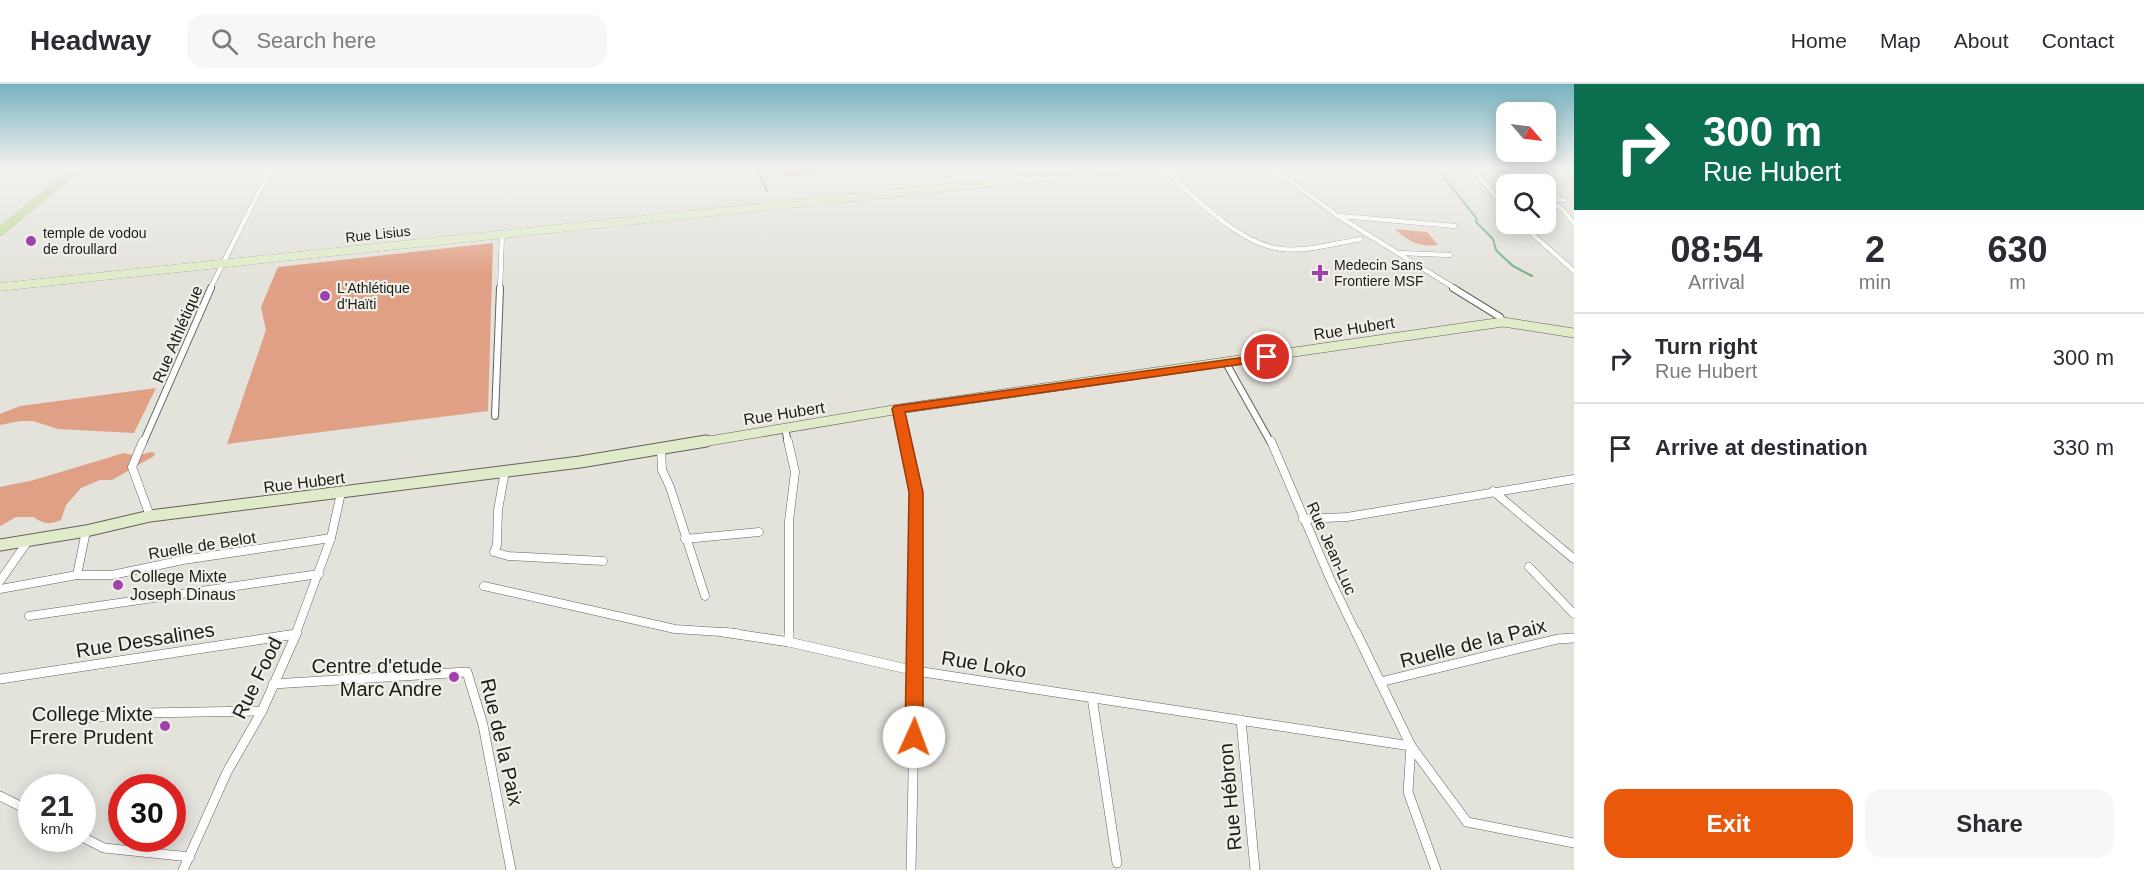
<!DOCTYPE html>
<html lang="en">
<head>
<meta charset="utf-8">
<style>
  body { margin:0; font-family:Helvetica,sans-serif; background:#f7f7f7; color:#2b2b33; height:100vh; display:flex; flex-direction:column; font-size:22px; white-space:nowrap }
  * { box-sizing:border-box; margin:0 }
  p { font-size:20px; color:#7c7c81 }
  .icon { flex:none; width:33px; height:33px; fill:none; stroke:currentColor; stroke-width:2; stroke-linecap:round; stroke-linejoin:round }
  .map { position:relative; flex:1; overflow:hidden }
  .sheet { display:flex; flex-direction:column; background:#fff; width:570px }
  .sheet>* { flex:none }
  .hud { background:#0b6e4f; color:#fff; overflow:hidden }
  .needle { width:39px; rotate:118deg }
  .buttons { position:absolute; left:1496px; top:18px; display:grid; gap:12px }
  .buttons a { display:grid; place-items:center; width:60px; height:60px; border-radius:12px; background:#fff; box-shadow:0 3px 15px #0003; font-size:30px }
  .speed { position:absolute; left:18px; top:690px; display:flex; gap:12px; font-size:30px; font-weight:700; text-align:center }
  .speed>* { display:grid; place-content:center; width:78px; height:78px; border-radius:50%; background:#fff; box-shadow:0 3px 15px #0003; line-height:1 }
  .speed small { font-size:15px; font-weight:400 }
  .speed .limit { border:9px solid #d22; background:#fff; color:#111 }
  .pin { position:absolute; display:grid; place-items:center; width:51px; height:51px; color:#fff; margin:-26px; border:3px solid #fff; border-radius:50%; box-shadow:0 2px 6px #0007 }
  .me { position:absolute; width:66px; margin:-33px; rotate:2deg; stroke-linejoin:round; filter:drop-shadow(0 0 4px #0008) }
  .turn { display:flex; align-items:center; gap:21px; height:126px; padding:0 30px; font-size:27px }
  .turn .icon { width:78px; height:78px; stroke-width:2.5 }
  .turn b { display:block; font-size:42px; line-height:51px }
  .eta { display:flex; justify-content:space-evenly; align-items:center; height:102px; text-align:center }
  .eta b { font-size:36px; font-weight:600; line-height:42px }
  .primary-button { display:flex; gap:12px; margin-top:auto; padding:12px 30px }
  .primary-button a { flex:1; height:69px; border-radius:18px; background:#ea580c; color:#fff; font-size:24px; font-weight:600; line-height:69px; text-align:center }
  .primary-button a+a { background:#f7f7f7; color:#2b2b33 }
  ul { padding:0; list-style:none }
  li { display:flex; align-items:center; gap:18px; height:90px; padding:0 30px; border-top:2px solid #e1e1e2 }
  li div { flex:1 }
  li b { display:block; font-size:22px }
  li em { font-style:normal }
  header { display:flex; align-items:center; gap:36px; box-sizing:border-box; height:84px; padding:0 30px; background:#fff; border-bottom:2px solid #e1e1e2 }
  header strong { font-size:28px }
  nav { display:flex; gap:33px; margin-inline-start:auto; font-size:21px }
  .search { width:420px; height:54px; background:#f7f7f7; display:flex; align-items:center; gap:15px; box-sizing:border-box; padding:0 21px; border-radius:18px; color:#7c7c81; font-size:22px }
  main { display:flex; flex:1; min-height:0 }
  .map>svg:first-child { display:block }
</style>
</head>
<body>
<header>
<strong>Headway</strong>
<div class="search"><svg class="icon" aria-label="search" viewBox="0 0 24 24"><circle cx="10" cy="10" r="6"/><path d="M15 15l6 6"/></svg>Search here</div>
<nav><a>Home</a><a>Map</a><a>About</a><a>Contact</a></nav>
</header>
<main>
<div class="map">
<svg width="1574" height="786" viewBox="0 0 1574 786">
  <rect width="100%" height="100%" fill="#e3e2db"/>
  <g fill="#e0a085">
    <polygon points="780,82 818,82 823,89 786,93"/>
    <path d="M 1395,145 L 1427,148 L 1438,161 C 1419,163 1409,158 1395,145 Z"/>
    <polygon points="493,159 488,327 227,360 266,246 261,223 278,183"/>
    <polygon points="156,304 134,349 58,345 33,337 20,337 0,341 0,330 20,322"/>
    <path d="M 151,368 L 155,369 L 154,372 L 112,396 L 100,396 L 81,404 L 66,421 L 61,436 C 51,441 42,440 34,433 L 16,433 L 0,442 L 0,403 L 34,396 L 124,369 L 136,372 Z"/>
  </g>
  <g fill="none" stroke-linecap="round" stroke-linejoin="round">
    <g stroke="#6eaf83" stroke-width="2">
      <polyline points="756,82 767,107"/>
      <polyline points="1435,82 1477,135 1476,138 1493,155 1496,166 1501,171 1513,182 1532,192"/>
    </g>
    <g stroke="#63625c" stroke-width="5">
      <g id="street-far3">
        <path d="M 1160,82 C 1191,110 1239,161 1282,165 C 1308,168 1336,159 1361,155"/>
        <polyline points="1269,82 1338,132 1456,205"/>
        <polyline points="1470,82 1506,124"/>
        <polyline points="1493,111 1506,112"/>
        <polyline points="1548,115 1564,127 1574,139"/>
        <polyline points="1548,115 1565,116"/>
        <polyline points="1341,132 1455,142"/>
        <polyline points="1521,140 1574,187"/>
        <polyline points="1401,169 1450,171"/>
        <polyline points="210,205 272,82"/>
        <polyline points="500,205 502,150"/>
      </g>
    </g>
    <g stroke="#63625c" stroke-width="8">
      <g id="street-far2">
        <polyline points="1453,204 1500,233 1503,238"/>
        <polyline points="1226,279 1271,359"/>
        <polyline points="899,325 906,359"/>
        <polyline points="495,332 500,204"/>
        <polyline points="785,344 788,359"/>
        <polyline points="143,359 211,204"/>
      </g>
    </g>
    <g stroke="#63625c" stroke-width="9">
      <g id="street-far1">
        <polyline points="143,357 132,383 150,432"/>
        <polyline points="788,357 795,388 789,437 789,549"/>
        <polyline points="906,357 916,408 916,549"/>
        <polyline points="1271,357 1331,497 1356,549"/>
        <polyline points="661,365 662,386 670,403 705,512"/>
        <polyline points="505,387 498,426 497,461 494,468 508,472 603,477"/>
        <polyline points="1493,407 1574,475"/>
        <polyline points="1303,435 1347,433 1574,395"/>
        <polyline points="86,447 77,491 112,491 183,476 331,454"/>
        <polyline points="685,455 759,448"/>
        <polyline points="1529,483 1574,530"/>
        <polyline points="0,497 28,457"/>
        <polyline points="484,502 675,545 736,549"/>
        <polyline points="0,505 77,491"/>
        <polyline points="29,532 319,490"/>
        <polyline points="296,549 331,454 341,409"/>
      </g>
    </g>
    <g stroke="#63625c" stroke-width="10">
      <g id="street">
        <polyline points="723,548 789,558 916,587 1411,662"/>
        <polyline points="789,548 789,558"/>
        <polyline points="1356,548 1411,662 1467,738 1574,759"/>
        <polyline points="0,595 296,550"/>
        <polyline points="1380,598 1558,555 1574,554"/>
        <polyline points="273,600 467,588 483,641 511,786"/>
        <polyline points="1092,613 1117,779"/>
        <polyline points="84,634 145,629 262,627"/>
        <polyline points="1241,636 1255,786"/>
        <polyline points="1411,662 1408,708 1436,786"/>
        <polyline points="0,712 32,728"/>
        <polyline points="82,753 104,764 190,773"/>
        <polyline points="183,786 227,688 262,627 297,548"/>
        <polyline points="911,786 916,548"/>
      </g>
    </g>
    <g stroke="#63625c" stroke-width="8">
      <polyline id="secondary-far2" points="0,203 1153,82"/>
    </g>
    <g stroke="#63625c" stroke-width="10">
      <polyline id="secondary-far1" points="697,359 899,325 1503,238 1574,249"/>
    </g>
    <g stroke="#63625c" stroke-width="13">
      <polyline id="secondary" points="0,461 86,447 150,432 580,378 706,357"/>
    </g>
    <g stroke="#6a853a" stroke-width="8">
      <polyline id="primary" points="0,148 79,82"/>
    </g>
    <use href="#street-far3" stroke="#fff" stroke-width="4.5"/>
    <use href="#street-far2" stroke="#fff" stroke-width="6"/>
    <use href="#street-far1" stroke="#fff" stroke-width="8"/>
    <use href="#street" stroke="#fff" stroke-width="9"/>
    <use href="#secondary-far2" stroke="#dfebc9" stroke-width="8"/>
    <use href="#secondary-far1" stroke="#dfebc9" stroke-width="9"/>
    <use href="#secondary" stroke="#dfebc9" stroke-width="11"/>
    <use href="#primary" stroke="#bfd794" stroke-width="8"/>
  </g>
  <linearGradient id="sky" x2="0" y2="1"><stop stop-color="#77b2c0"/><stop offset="0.43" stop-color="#f2f2ef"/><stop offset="1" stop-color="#f2f2ef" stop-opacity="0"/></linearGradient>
  <rect width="1574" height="192" fill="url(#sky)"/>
  <polygon fill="#ea580c" stroke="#983908" stroke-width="1.5" points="1267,270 1273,273 1271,276 905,328 923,408 923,653 921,659 914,661 908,659 905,653 909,408 892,325 894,322"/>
  <g fill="#9e42ac" stroke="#f0efe8" stroke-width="2">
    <circle cx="31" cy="157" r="6"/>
    <path d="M1317 180h6v6h6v6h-6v6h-6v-6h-6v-6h6z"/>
    <circle cx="325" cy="212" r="6"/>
    <circle cx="118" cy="501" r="6"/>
    <circle cx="454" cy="593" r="6"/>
    <circle cx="165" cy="642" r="6"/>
  </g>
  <g text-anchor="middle" stroke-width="4.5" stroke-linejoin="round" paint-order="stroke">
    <g font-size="14" fill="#1c1c19" stroke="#f0efe8" text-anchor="start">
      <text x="43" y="154">temple de vodou<tspan x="43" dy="16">de droullard</tspan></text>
      <text x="1334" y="186">Medecin Sans<tspan x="1334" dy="16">Frontiere MSF</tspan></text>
      <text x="337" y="209">L'Athlétique<tspan x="337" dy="16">d'Haïti</tspan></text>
    </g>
    <g font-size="14" fill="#1c1c19" stroke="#f0efe8">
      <text transform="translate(378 150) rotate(-6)" y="5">Rue Lisius</text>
    </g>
    <g font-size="16" fill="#1c1c19" stroke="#f0efe8">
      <text transform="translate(1354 244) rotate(-9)" y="6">Rue Hubert</text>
      <text transform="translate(177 250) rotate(-67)" y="6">Rue Athlétique</text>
      <text transform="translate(784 329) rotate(-9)" y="6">Rue Hubert</text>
      <text transform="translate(304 398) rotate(-7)" y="6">Rue Hubert</text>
      <text transform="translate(202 461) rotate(-9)" y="6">Ruelle de Belot</text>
      <text transform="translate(1332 464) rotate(66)" y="6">Rue Jean-Luc</text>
    </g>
    <g font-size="16" fill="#1c1c19" stroke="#f0efe8" text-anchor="start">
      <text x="130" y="498">College Mixte<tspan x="130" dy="18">Joseph Dinaus</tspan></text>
    </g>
    <g font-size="20" fill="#1c1c19" stroke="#f0efe8">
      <text transform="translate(145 556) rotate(-9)" y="7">Rue Dessalines</text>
      <text transform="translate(1473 559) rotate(-14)" y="7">Ruelle de la Paix</text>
      <text transform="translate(984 580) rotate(9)" y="7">Rue Loko</text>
      <text transform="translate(257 594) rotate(-64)" y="7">Rue Food</text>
      <text transform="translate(502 658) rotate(77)" y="7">Rue de la Paix</text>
      <text transform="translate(1230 713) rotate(-95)" y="7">Rue Hébron</text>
    </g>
    <g font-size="20" fill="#1c1c19" stroke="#f0efe8" text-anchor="end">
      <text x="442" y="589">Centre d'etude<tspan x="442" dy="23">Marc Andre</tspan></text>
      <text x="153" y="637">College Mixte<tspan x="153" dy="23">Frere Prudent</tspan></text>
    </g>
  </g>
</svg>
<div class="buttons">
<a><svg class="needle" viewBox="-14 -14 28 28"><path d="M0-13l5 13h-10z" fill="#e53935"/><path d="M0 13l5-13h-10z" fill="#7c7c81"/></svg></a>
<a><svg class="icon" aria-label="search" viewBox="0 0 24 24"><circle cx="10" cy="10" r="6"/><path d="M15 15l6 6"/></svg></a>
</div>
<div class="speed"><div>21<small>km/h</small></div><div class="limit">30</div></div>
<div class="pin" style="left:1267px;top:273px;background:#d93025"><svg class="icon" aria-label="arrive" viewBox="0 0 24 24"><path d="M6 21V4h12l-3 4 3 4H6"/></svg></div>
<svg class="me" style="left:914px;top:653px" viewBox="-20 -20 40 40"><circle r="19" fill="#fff"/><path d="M0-13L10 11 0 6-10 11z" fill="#ea580c"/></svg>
</div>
<section class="sheet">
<div class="hud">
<div class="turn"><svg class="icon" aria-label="right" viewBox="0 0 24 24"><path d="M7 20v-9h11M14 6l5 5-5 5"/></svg><div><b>300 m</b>Rue Hubert</div></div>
</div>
<div class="eta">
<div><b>08:54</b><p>Arrival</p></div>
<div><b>2</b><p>min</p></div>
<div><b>630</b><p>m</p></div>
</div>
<ul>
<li><svg class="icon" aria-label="right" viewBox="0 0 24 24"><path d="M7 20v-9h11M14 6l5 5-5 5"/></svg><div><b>Turn right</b><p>Rue Hubert</p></div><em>300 m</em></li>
<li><svg class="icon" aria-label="arrive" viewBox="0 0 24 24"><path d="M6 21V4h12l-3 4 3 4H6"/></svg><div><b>Arrive at destination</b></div><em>330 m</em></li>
</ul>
<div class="primary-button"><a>Exit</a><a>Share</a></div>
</section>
</main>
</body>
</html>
